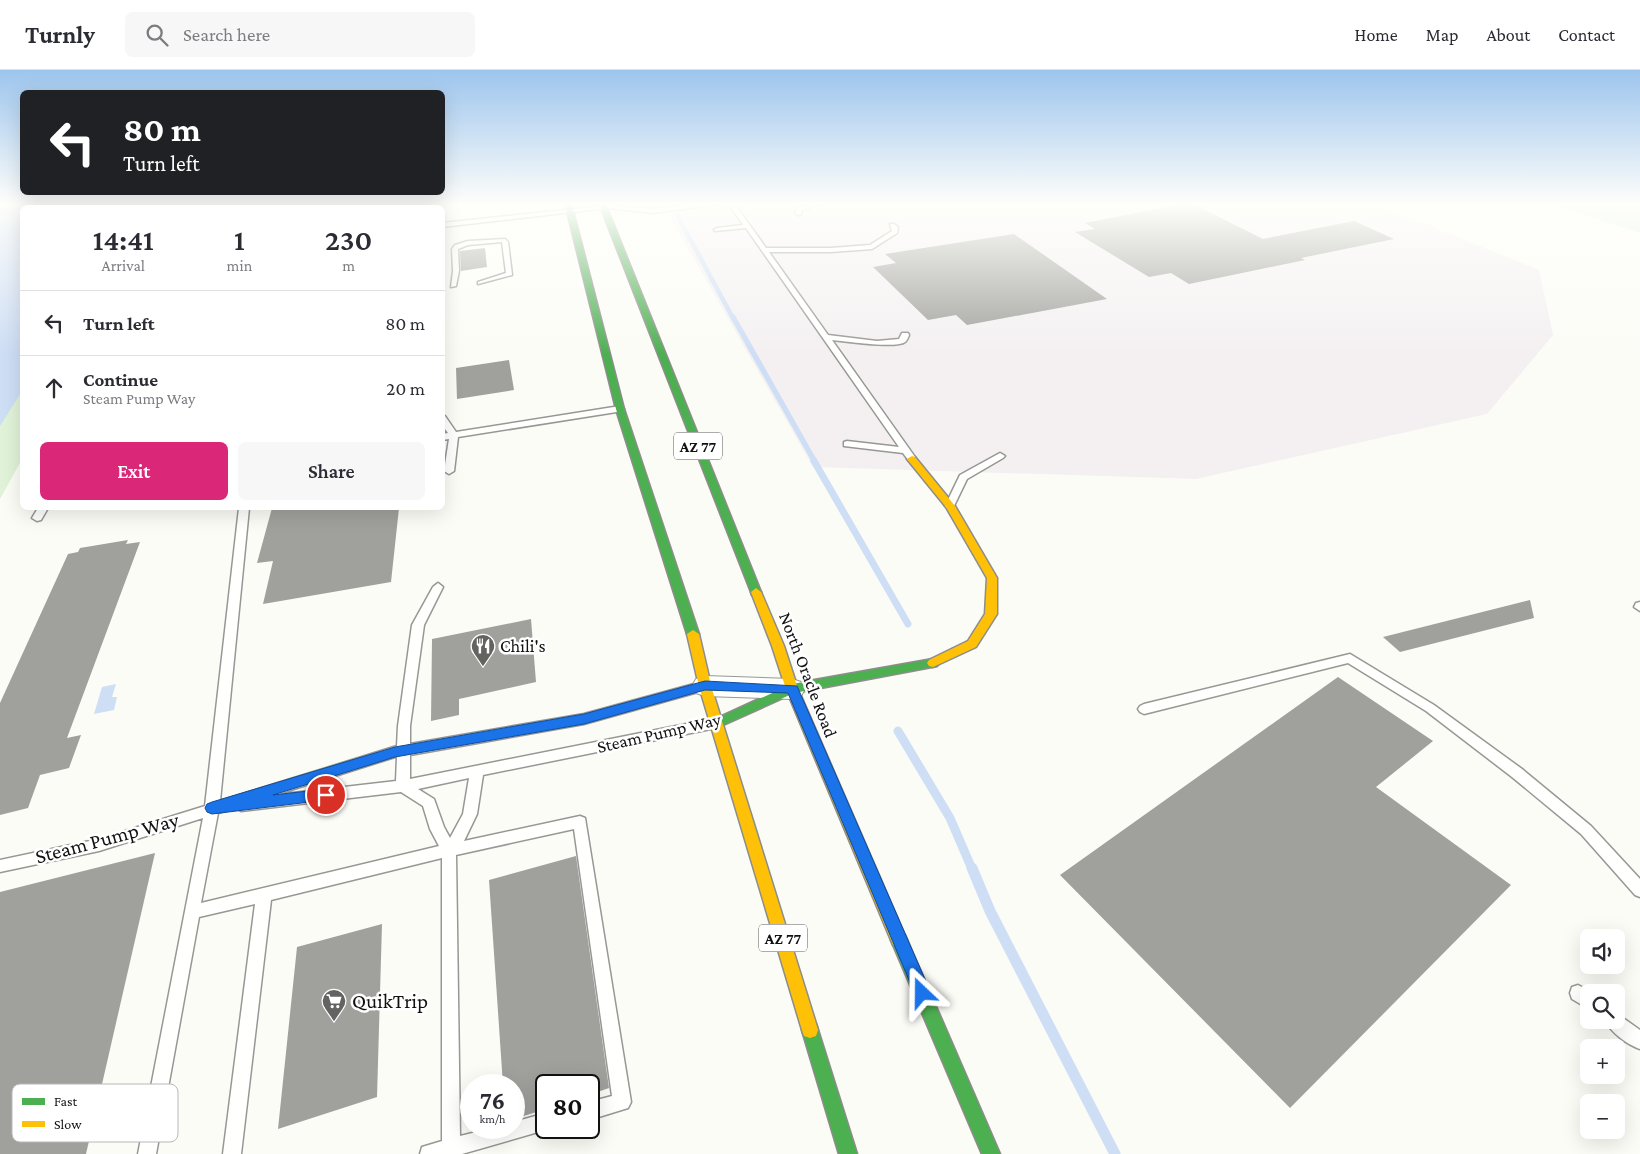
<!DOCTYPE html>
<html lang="en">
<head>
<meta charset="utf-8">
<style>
  body { margin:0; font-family:"Crimson Pro",serif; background:#f7f7f7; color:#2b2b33; height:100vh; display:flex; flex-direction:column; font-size:19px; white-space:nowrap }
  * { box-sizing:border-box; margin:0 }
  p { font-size:16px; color:#7c7c81 }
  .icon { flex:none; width:28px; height:28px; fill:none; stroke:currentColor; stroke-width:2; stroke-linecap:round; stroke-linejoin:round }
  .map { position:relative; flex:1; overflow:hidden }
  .panel { position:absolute; left:20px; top:135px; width:425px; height:305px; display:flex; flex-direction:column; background:#fff; border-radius:8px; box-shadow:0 5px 20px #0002 }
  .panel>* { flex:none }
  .top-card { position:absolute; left:20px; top:20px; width:425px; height:105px; border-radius:8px; box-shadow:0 5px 20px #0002; background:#202124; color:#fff; overflow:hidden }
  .buttons { position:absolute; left:1580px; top:859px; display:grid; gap:10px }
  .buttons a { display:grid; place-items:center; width:45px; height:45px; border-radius:8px; background:#fff; box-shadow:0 5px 20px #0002; font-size:25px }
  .speed { position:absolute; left:460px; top:1004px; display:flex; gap:10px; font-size:25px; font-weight:700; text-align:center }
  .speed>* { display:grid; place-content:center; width:65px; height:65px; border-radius:50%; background:#fff; box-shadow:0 5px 20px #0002; line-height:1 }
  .speed small { font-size:12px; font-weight:400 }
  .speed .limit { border:2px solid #111; border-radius:8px; background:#fff; color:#111 }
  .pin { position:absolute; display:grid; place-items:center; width:42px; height:42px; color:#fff; margin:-21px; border:2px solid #fff; border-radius:50%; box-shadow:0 1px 5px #0007 }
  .me { position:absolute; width:55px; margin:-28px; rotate:337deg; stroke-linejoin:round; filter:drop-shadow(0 0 4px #0008) }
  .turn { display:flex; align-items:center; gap:18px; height:105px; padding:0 20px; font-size:22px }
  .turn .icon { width:65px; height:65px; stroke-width:2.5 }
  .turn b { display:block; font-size:35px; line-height:42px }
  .eta { display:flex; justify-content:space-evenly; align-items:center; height:85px; text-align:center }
  .eta b { font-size:30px; font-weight:600; line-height:35px }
  .primary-button { display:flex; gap:10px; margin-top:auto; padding:10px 20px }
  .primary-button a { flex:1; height:58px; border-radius:8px; background:#db2777; color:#fff; font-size:20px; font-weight:600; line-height:58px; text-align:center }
  .primary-button a+a { background:#f7f7f7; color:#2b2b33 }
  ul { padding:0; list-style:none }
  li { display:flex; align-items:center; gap:15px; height:65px; padding:0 20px; border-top:1px solid #e1e1e2 }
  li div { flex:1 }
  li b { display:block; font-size:19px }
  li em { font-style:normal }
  header { display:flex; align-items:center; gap:30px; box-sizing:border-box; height:70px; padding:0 25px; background:#fff; border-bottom:1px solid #e1e1e2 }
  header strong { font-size:24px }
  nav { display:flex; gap:28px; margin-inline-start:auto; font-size:18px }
  .search { width:350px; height:45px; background:#f7f7f7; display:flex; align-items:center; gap:12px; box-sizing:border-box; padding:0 18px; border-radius:8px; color:#7c7c81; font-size:19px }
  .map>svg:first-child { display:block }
</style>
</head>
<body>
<header>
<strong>Turnly</strong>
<div class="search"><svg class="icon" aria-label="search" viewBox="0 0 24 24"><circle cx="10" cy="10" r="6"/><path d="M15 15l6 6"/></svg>Search here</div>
<nav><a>Home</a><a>Map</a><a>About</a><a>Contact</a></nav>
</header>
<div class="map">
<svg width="1640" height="1084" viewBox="0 0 1640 1084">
  <rect width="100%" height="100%" fill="#fcfcf7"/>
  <polygon fill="#f4f0f2" points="662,133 1373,133 1539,200 1553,265 1487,344 1196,409 813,397"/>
  <g fill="#e0f2d8">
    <polygon points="0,133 182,133 179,138 22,138 22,389 0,429"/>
    <polygon points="1549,133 1640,133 1640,163"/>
  </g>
  <g fill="#cedef5">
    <polygon points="0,133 149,133 147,138 22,138 22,321 0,356"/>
    <polygon points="116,614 112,627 117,627 114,640 94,644 102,617"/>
  </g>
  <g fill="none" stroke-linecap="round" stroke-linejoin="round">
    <polyline stroke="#cedef5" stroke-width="4.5" points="677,145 733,248"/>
    <polyline stroke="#cedef5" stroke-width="5.5" points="733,247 815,392"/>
    <polyline stroke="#cedef5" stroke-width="7" points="814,391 908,554"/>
    <polyline stroke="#cedef5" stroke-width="9" points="898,661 950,748 972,799"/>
    <polyline stroke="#cedef5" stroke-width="11" points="972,798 990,841 1115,1084"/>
  </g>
  <g fill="#a0a09c">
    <polygon points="1185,133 1191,133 1263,169 1354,151 1394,169 1301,188 1305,190 1189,214 1171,203 1149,207 1075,162 1095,159 1085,153"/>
    <polygon points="1014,164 1107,229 967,255 956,245 928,250 873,197 896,193 885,184"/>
    <polygon points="485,178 487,197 461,201 460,181"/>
    <polygon points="509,290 514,320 457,329 456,298"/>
    <polygon points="272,438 399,438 391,512 263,534 273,491 257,493"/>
    <polygon points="128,470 126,474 140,472 67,668 81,665 69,698 40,705 28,738 0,745 0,633 68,484 78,482 80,478"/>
    <polygon points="1530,530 1534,548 1400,582 1383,567"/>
    <polygon points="531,549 536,612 459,629 459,645 431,651 432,569"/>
    <polygon points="1338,607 1433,671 1376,717 1511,815 1290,1038 1060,805"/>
    <polygon points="155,783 86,1084 0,1084 0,822"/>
    <polygon points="576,786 609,1018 589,1025 589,1015 546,1015 546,1039 514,1049 514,1015 503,1015 489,810"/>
    <polygon points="382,854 377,1027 278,1059 297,877"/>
  </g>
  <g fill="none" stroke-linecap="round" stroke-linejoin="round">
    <g stroke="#979795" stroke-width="3">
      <g id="lane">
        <polygon points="197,133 203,133 200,138 194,138"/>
        <polygon points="316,133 322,133 324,138 318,138"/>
        <polygon points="612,133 622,133 614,136 653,139 705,133 726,133 653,143 608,138 442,157 442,153 603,136"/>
        <path d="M 728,133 L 734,133 L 766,178 L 831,178 L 870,175 L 892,161 L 890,154 L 894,154 L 898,157 L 897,163 L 872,179 L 831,182 L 769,182 L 828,265 L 877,271 L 899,269 L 902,263 L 908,263 L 909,265 C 909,266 906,272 905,272 C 896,279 844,271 832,270 L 915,387 L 915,391 L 909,391 L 903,383 L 844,376 L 844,372 L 847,371 L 899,377 L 746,158 L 715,161 L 714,160 L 717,158 L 743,155 Z"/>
        <polygon points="813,133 823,133 802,140 801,145 797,145 795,142 798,138"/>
        <polygon points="505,169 508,172 512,205 478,214 478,212 506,203 502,172 468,175 458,179 459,201 456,216 451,217 453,201 452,179 455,175 468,171"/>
        <polygon points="620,336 624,339 623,341 458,367 454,401 449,404 444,401 449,369 442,370 442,364 448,363 442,355 442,346 445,346 456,362"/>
        <polygon points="1000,383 1005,386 1003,388 967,409 953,438 947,438 945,436 960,405"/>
        <polygon points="38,438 48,438 41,450 37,451 32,448"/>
        <path d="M 239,438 L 249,438 L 220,731 L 397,676 L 398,656 L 412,555 L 433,517 L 438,513 L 443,517 L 424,555 L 410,656 L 410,674 L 584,644 L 705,611 L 709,613 L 711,616 L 709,619 L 584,654 L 410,685 L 410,709 L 716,648 L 720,650 L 722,653 L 720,656 L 716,658 L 483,705 L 477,744 L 464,771 L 580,746 L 585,748 L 631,1032 L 628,1038 L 589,1050 L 589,1032 L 612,1026 L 574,759 L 456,785 L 460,1066 L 493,1058 L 514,1058 L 514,1052 L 546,1043 L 546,1058 L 552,1058 L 462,1084 L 420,1084 L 422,1077 L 442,1071 L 442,788 L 271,830 L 241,1084 L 223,1084 L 255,834 L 199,847 L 156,1084 L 138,1084 L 203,748 L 99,781 L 0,802 L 0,790 L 99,769 L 205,736 ZM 395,687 L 397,687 L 396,711 L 275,725 ZM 469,708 L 463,744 L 450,768 L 444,757 L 434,729 L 418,719 ZM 401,722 L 423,736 L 430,759 L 439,776 L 201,833 L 218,743 L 236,738 L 241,741 Z"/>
        <polygon points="1640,532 1640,541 1634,537 1636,533"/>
        <polygon points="1350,584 1434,635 1522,699 1591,756 1640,809 1640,827 1635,825 1581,764 1512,707 1426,641 1348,593 1144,644 1140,642 1138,639 1140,636 1144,634"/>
        <polygon points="1578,915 1591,922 1589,922 1589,939 1572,929 1570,923 1572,917"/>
        <path d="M 1616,943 L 1640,960 L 1640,979 C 1628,975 1610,962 1605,950 L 1616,950 Z"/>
      </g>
    </g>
    <g stroke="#979795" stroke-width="2">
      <polygon id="street" points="705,606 792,609 801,612 805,619 801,626 792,629 705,626 696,623 692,616 696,609"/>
    </g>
    <g stroke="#8d8d8b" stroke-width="3">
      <g id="fast">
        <polygon points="565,133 571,133 624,339 699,564 697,567 693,568 687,564 616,339"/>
        <polygon points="599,133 605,133 761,522 760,525 752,525 751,522"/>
        <polygon points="933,589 937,590 939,593 937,596 794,623 721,656 717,658 713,656 711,653 713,650 792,614"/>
        <polygon points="899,863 905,865 1000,1084 982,1084 891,870 893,865"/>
        <polygon points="810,952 816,954 818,960 857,1084 839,1084 802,960 804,954"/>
      </g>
    </g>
    <g stroke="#8d8d8b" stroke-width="3">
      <g id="slow">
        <polygon points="912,386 915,387 955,436 997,508 997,544 976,577 933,597 929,596 927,593 929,590 968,571 985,544 987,508 946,437 907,389"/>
        <polygon points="756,518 761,522 784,576 798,619 907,870 905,875 899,877 893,875 786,619 772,576 751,522"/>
        <polygon points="693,560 699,564 711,616 818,960 816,966 810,968 804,966 802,960 699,616 687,564"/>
      </g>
    </g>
    <use href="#lane" fill="#fffffe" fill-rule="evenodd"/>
    <use href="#street" fill="#fffffe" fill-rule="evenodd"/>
    <use href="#fast" fill="#4caf50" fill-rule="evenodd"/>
    <use href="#slow" fill="#ffc107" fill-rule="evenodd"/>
  </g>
  <linearGradient id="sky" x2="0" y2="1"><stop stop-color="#9dc5ed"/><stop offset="0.47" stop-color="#fefefb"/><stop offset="1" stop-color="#fefefb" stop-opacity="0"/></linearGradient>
  <rect width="1640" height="285" fill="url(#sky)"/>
  <polygon fill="#1a73e8" stroke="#114b97" points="705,611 797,616 931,923 928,929 922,931 917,929 788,623 705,620 584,654 395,687 273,725 326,719 331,721 333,725 331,729 326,730 212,744 207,742 205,738 207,734 212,732 395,677 584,644"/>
  <defs>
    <g id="restaurant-pin" transform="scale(1.25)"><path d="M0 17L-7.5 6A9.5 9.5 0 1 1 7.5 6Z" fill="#636362" stroke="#fff"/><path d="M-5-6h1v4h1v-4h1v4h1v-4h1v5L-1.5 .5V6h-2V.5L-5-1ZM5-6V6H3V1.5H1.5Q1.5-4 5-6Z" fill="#fff"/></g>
    <g id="supermarket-pin" transform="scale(1.25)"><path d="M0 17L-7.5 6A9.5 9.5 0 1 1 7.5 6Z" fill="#636362" stroke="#fff"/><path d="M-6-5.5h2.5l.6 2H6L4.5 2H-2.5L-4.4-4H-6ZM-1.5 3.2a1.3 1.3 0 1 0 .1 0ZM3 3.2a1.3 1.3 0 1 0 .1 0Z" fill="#fff"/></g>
  </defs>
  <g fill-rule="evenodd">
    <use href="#restaurant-pin" x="483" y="576"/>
    <use href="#supermarket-pin" x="334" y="931"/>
  </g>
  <g text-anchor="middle" stroke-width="5" stroke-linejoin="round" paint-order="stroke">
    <g fill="#fff" stroke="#585858" stroke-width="1">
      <rect x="674" y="362.5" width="48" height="27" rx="4"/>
      <rect x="759" y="854.5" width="48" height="27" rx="4"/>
    </g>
    <g font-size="16" font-weight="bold" fill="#111">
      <text x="698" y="382">AZ 77</text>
      <text x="783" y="874">AZ 77</text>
    </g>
    <g font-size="18" fill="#111" stroke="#fff" text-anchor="start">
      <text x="500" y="582">Chili's</text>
    </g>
    <g font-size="18" fill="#111" stroke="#fff">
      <text transform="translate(808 605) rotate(69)" y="6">North Oracle Road</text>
      <text transform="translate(659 663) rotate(-13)" y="6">Steam Pump Way</text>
    </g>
    <g font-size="21" fill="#111" stroke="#fff">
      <text transform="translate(107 768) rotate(-15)" y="7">Steam Pump Way</text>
    </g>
    <g font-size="21" fill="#111" stroke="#fff" text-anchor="start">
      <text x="352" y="938">QuikTrip</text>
    </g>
  </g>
  <rect x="12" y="1014" width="166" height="58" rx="8" fill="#fff" stroke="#b8b8b8" stroke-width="1"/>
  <rect x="22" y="1028" width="23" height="7" fill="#4caf50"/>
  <rect x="22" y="1051" width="23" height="6" fill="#ffc107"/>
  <g font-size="14" fill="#111">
    <text x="54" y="1036">Fast</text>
    <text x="54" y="1059">Slow</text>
  </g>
</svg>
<div class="buttons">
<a><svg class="icon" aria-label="sound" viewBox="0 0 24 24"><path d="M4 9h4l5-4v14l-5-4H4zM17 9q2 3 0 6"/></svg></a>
<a><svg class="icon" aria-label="search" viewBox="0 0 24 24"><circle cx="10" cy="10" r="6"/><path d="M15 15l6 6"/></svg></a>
<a>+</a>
<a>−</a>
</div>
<div class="speed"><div>76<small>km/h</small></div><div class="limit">80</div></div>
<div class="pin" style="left:326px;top:725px;background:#d93025"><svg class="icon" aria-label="arrive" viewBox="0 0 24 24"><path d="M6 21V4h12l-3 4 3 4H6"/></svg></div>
<svg class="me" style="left:922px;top:923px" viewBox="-20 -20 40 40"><path d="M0-17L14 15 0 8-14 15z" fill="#1a73e8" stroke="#fff" stroke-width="4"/></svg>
<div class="top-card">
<div class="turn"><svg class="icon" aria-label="left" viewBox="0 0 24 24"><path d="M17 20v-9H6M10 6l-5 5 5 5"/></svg><div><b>80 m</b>Turn left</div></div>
</div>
<section class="panel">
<div class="eta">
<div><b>14:41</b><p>Arrival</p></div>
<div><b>1</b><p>min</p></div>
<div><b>230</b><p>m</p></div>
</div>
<ul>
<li><svg class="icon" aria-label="left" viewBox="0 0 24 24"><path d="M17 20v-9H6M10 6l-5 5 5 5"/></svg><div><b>Turn left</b></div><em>80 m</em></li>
<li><svg class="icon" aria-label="ahead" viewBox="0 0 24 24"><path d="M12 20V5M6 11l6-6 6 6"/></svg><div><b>Continue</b><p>Steam Pump Way</p></div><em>20 m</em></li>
</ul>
<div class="primary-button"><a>Exit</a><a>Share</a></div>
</section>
</div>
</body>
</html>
